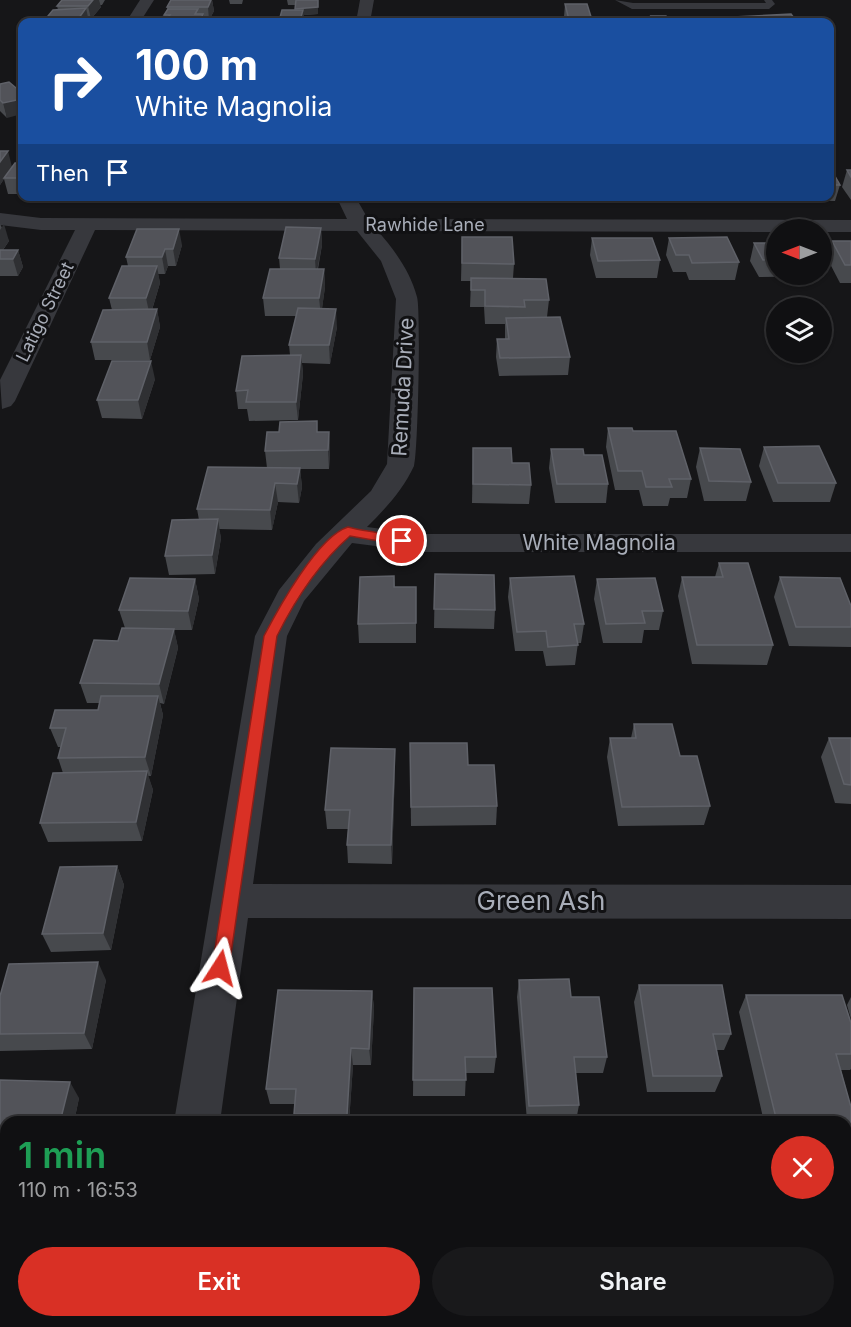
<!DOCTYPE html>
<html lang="en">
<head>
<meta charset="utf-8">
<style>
  body { margin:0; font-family:Inter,sans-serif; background:#19191b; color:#f1f3f6; height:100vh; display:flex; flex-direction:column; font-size:22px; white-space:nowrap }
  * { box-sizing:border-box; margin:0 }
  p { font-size:20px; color:#9c9d9f }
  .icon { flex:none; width:33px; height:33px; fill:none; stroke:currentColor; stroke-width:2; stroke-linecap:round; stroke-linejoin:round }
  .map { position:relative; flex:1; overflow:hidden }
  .details { position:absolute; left:0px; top:1116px; width:852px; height:212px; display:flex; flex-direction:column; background:#101012; border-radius:18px 18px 0 0; box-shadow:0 2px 4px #0004,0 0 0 2px #303032 }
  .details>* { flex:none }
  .guide { position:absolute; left:18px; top:18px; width:816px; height:183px; border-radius:12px; box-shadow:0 2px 4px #0004,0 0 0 2px #303032; background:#1a4fa0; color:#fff; overflow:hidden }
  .needle { width:39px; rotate:270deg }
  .fabs { position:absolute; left:766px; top:219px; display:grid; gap:12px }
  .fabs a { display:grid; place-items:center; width:66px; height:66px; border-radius:50%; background:#101012; box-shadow:0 2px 4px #0004,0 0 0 2px #303032; font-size:30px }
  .pin { position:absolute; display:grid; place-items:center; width:51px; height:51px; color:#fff; margin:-26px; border:3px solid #fff; border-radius:50%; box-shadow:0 2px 6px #0007 }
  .me { position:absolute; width:66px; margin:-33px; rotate:9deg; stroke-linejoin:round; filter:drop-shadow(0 0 4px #0008) }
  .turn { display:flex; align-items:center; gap:21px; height:126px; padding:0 18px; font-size:27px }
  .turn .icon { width:78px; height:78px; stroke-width:2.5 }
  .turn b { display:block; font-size:42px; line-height:51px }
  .then { display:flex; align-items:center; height:57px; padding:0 18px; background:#0003; gap:12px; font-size:22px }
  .round { display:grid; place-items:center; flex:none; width:63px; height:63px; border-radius:32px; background:#19191b }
  .headline { display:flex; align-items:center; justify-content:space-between; height:102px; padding:0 18px }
  h1 { font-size:36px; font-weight:600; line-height:45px; color:#1e9e55 }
  .action { display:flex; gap:12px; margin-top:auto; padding:12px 18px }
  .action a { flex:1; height:69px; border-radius:36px; background:#d93025; color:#fff; font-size:24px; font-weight:600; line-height:69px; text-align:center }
  .action a+a { background:#19191b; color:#f1f3f6 }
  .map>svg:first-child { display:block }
</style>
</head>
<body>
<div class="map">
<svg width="851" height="1327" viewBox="0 0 851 1327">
  <rect width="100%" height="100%" fill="#161618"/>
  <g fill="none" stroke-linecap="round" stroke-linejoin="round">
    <polygon fill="#37383d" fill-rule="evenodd" points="615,0 633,3 766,3 764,0 772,0 775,4 769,9 632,9"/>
    <g fill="#37383d" fill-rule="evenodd">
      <polygon points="140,0 154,0 140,22 126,22"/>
      <polygon points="360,0 374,0 370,22 356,22"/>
      <path d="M 336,196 L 355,196 L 368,219 L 851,220 L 851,232 L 822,232 L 822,230 L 777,230 L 777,232 L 378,231 C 395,251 410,271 417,297 C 421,310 418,454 414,466 C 403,490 385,509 367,527 L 422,534 L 851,534 L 851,552 L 422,552 L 352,543 L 304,601 L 287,636 L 253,884 L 851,885 L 851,919 L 248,918 L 220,1122 L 174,1122 L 255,636 L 279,590 L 316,544 L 371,491 L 387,464 L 396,299 L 381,261 L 357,231 L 95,230 L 15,401 L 11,406 L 2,409 L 0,380 L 75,230 L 41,230 L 0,225 L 0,213 L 41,218 L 347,219 Z"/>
      <polygon points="142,1322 194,1322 193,1327 141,1327"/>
    </g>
  </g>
  <g fill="#47494d">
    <polygon points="62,0 105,0 102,5 100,5 101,7 91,19 89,19 88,22 43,22 58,10 57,6"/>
    <polygon points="171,0 212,0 214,11 209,20 204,20 204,22 165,22 164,15 167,9 167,7"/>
    <polygon points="229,0 243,0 242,4 230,4"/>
    <polygon points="287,0 318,0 318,14 304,15 304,17 316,22 279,22 279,21 295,10 296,5 288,5"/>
    <polygon points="565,4 592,20 592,22 565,22 564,17"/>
    <polygon points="0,84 7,118 0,111"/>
    <polygon points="0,151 12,167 22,163 22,194 8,194 4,179 0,185"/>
    <polygon points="847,170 851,170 851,200 842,187"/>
    <polygon points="830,171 840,185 835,201 777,200 775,196 830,196"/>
    <polygon points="30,196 77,196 76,200 31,199"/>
    <polygon points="148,196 211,196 210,201 149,201"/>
    <polygon points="223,196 296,196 296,199 224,202"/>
    <polygon points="397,196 450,196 450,200 397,201"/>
    <polygon points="475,196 527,196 526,203 504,202 504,198 475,198"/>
    <polygon points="548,196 607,196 607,200 550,203"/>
    <polygon points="621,196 683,196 682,202 649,202 647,198 621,198"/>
    <polygon points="702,196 756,196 755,203 733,203 731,198 702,198"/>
    <polygon points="0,224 9,241 3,250 18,250 23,267 18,276 0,276"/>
    <polygon points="321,228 322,245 318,269 324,269 325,287 322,308 337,327 330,364 302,363 303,374 298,420 249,421 247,409 238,409 236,391 290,355 289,345 296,316 265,316 263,298 280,269 279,258"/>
    <polygon points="462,237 514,264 513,278 549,300 547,317 570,357 568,375 499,376 496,357 497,339 505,339 505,324 485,324 484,307 470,307 471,281 461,281"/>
    <polygon points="592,238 660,260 657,278 596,278 590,255"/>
    <polygon points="669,238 739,262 735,280 689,280 686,272 673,272 666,255"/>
    <polygon points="832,241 851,241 851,283 840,283 827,258"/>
    <polygon points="754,243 777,243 777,274 821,274 820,276 759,277 750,261"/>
    <polygon points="182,245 176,266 168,266 165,274 158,274 160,283 152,310 157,309 160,327 150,360 95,360 91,342 112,310 109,298 128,266 126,257"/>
    <polygon points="822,254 825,259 822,271"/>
    <polygon points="155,379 142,419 102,418 97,400"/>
    <polygon points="608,428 633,431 691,479 687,498 670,498 668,506 643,506 639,490 615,490 606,447"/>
    <polygon points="318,432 329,432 330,451 329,469 300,469 302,487 299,503 278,502 272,530 219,529 221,538 215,574 169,575 165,556 199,520 197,509 267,468 265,451"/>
    <polygon points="764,447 836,483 830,502 773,502 759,466"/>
    <polygon points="473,448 512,463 531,485 529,504 472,503"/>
    <polygon points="700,448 751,482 746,501 704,501 696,467"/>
    <polygon points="551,449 584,455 608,484 606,503 555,503 549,468"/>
    <polygon points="719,563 773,645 767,665 692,664 678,596 682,577 715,577"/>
    <polygon points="435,574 495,610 494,629 434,628"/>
    <polygon points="394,576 395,587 416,587 416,643 359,643 358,624"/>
    <polygon points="780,577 851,606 851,647 789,646 774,597"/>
    <polygon points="510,578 584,624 581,643 578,643 575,665 546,666 543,651 515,651 508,597"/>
    <polygon points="195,579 199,599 192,630 174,630 178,648 164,704 160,703 163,715 151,776 148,776 153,790 142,841 48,842 40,823 63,773 58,758 61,747 58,747 50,728 98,710 100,703 87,703 80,683 118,641 125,628 119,610"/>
    <polygon points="597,579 663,611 659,630 644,630 642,643 603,643 594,599"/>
    <polygon points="634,724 680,756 710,806 704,825 618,826 607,757 610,738 631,738"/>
    <polygon points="829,738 851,738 851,804 835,803 821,757"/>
    <polygon points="410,743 497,806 496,825 411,826"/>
    <polygon points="395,749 395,768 392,864 348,863 347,845 348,829 327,829 325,810"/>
    <polygon points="117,866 124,885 111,950 51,952 42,934"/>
    <polygon points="106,980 92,1049 0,1051 0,996"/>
    <polygon points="519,980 571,997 607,1057 603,1073 576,1073 579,1105 576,1121 527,1121 517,997"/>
    <polygon points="639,985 731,1034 724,1050 717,1050 722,1076 715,1092 647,1092 634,1002"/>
    <polygon points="414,988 496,1057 494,1073 466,1073 465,1096 413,1096"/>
    <polygon points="372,991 374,1008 371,1065 353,1065 349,1122 296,1122 294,1114 295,1104 270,1104 266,1089"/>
    <polygon points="746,995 851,1023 851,1069 850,1070 841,1070 851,1107 851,1145 846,1150 846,1122 764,1122 739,1012"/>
    <polygon points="851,997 851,1019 847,1005"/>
    <polygon points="0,1080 79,1098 74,1122 6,1122 6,1188 0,1188"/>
  </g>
  <g fill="#2f3033">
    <polygon points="93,0 99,0 101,7 91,19 88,6"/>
    <polygon points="211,0 212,0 214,11 209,20 208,7"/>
    <polygon points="318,0 318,14 304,15 304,22 296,16 295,9"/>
    <polygon points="86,8 89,22 76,22"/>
    <polygon points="203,14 204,22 202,22 201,18"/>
    <polygon points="22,99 22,114 7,118 3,103"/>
    <polygon points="8,151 12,167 0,185 0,162"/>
    <polygon points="4,224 9,241 0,254 0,230"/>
    <polygon points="321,228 322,245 316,276 315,259"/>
    <polygon points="179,229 182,245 176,266 173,249"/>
    <polygon points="165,249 168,266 165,274 162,257"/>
    <polygon points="18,250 23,267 18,276 13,259"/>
    <polygon points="157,266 160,283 150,316 146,298"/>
    <polygon points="324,269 325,287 321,316 319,298"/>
    <polygon points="157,309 160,327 150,360 147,342"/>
    <polygon points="336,309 337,327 330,364 329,345"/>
    <polygon points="301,355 303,374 298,420 296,402"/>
    <polygon points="151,361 155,379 142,419 138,400"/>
    <polygon points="329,432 330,451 329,469 328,450"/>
    <polygon points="300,468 302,487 299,503 297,484"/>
    <polygon points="275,483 278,502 272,530 270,510"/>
    <polygon points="218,519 221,538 215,574 212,555"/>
    <polygon points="195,579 199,599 192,630 188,611"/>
    <polygon points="174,629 178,648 164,704 159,684"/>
    <polygon points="158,696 163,715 151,776 145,757"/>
    <polygon points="395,749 395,768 392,864 391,845"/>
    <polygon points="147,771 153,790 142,841 136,822"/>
    <polygon points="117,866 124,885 111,950 103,933"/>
    <polygon points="98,962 106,980 92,1049 84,1033"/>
    <polygon points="372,991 374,1008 371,1065 369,1049"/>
    <polygon points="351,1048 353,1065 349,1122 348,1122 347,1115"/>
    <polygon points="70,1082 79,1098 74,1122 60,1122"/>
  </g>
  <g fill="#525359" stroke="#5f6168" stroke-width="1.5">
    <polygon points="62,0 93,0 88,6 57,6"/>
    <polygon points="171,0 211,0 208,7 167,7"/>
    <polygon points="296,0 318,0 318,7 295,9"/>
    <polygon points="565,4 587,4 592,20 569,20"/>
    <polygon points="86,8 76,22 43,22 53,10"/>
    <polygon points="168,9 198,9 195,14 203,14 201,18 194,18 192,22 165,22 170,15 164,15"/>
    <polygon points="282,10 303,10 301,17 316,17 314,22 294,22 295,21 279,21"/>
    <polygon points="791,14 797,22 737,22 734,17"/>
    <polygon points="651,16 666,16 670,22 655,22"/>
    <polygon points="9,82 22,93 22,99 3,103 0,100 0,84"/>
    <polygon points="0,151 8,151 0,162"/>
    <polygon points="15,163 22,163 22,178 4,178"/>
    <polygon points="847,170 851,170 851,177"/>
    <polygon points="830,171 832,171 840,185 830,185"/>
    <polygon points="286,227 321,228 315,259 279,258"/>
    <polygon points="137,229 179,229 173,249 165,249 162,257 126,257"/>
    <polygon points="462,237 512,237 514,264 462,263"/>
    <polygon points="727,237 739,262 692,263 689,255 676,255 669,238"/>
    <polygon points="592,238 652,238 660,260 598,261"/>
    <polygon points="832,241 851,241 851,265 845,265"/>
    <polygon points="754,243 777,243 777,259 763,260"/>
    <polygon points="0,250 18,250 13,259 0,259"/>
    <polygon points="122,266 157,266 146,298 109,298"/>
    <polygon points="270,269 324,269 319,298 263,298"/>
    <polygon points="471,278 546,279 549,300 524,300 525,307 485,306 485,290 471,290"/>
    <polygon points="298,308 336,309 329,345 289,345"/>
    <polygon points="157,309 147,342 91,342 103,310"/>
    <polygon points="560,317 570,357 500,358 497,339 509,339 506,318"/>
    <polygon points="301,355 296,402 246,402 248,390 236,391 242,356"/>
    <polygon points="112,361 151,361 138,400 97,400"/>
    <polygon points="317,421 317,432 329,432 328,450 265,451 267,432 279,432 280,422"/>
    <polygon points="608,428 632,428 633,431 676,431 691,479 669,479 672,487 646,487 642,471 618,471"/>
    <polygon points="819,446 836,483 778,483 764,447"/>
    <polygon points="473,448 511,448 512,463 529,463 531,485 473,484"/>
    <polygon points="700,448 740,449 751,482 709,481"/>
    <polygon points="551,449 583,449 584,455 602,455 608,484 557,484"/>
    <polygon points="208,467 300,468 297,484 275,483 270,510 197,509"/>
    <polygon points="218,519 212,555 165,556 172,520"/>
    <polygon points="719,563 748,563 773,645 697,645 682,577 723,577"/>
    <polygon points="435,574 494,575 495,610 434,609"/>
    <polygon points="394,576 394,587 416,587 416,623 358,624 360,577"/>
    <polygon points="574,576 584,624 574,624 578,645 548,647 546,631 517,632 510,578"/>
    <polygon points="780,577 840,578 851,606 851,627 796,627"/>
    <polygon points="130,578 195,579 188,611 119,610"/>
    <polygon points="655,578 663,611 642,611 645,623 606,624 597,579"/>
    <polygon points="122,628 174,629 159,684 80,683 94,640 118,641"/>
    <polygon points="101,696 158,696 145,757 58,758 66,728 50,728 55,710 98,710"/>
    <polygon points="634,724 672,724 680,756 697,756 710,806 622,807 610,738 636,738"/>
    <polygon points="829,738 851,738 851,785 844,784"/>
    <polygon points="410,743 467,743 468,765 494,765 497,806 411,807"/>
    <polygon points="331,748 395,749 391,845 347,845 350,810 325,810"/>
    <polygon points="147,771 136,822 40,823 53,773"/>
    <polygon points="117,866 103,933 42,934 60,867"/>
    <polygon points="98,962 84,1033 0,1034 0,996 9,964"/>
    <polygon points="569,979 571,997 599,997 607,1057 574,1057 579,1105 529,1106 519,980"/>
    <polygon points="639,985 722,985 731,1034 713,1034 722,1076 653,1076"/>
    <polygon points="414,988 492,988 496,1057 465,1057 466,1080 413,1080"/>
    <polygon points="278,990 372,991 369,1049 351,1048 347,1115 294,1114 296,1089 266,1089"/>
    <polygon points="746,995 842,995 851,1023 851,1054 836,1054 851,1107 851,1135 846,1135 846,1122 777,1122"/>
    <polygon points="0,1080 70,1082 60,1122 6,1122 6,1174 0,1174"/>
  </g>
  <path fill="#d93025" stroke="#8d1f18" stroke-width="1.5" d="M 348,527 C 361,531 402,535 408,541 L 402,545 L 350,536 C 318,564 296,598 277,636 L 229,968 L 226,973 L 220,975 L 214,973 L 212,968 L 264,636 C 278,609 318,536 348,527 Z"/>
  <g text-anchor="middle" stroke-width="6" stroke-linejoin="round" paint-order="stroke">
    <g font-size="18" fill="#a8adb8" stroke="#111113">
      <text x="425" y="231">Rawhide Lane</text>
      <text transform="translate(45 312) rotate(-64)" y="6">Latigo Street</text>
    </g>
    <g font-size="21" fill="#a8adb8" stroke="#111113">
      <text transform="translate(403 387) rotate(-87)" y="7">Remuda Drive</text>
      <text x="599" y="550">White Magnolia</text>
    </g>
    <g font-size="26" fill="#a8adb8" stroke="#111113">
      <text x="541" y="910">Green Ash</text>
    </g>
  </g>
</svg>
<div class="fabs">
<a><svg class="needle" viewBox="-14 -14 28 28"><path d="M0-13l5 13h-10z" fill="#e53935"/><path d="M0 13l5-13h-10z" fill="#9c9d9f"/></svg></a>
<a><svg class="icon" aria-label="layers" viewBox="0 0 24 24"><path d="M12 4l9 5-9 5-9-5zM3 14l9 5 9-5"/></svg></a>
</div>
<div class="pin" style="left:402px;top:541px;background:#d93025"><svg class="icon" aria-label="arrive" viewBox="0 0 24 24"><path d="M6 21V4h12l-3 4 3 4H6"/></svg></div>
<svg class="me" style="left:220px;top:968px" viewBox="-20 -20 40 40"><path d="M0-17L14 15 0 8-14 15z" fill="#d93025" stroke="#fff" stroke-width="4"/></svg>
<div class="guide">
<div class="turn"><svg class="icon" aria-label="right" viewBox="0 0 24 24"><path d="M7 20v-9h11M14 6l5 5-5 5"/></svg><div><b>100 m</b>White Magnolia</div></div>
<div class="then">Then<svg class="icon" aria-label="arrive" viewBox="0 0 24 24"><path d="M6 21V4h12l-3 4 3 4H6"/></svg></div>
</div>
<section class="details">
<div class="headline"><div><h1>1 min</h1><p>110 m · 16:53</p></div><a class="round" style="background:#d93025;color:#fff"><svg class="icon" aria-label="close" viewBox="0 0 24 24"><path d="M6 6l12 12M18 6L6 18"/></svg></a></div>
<div class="action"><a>Exit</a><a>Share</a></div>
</section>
</div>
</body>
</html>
